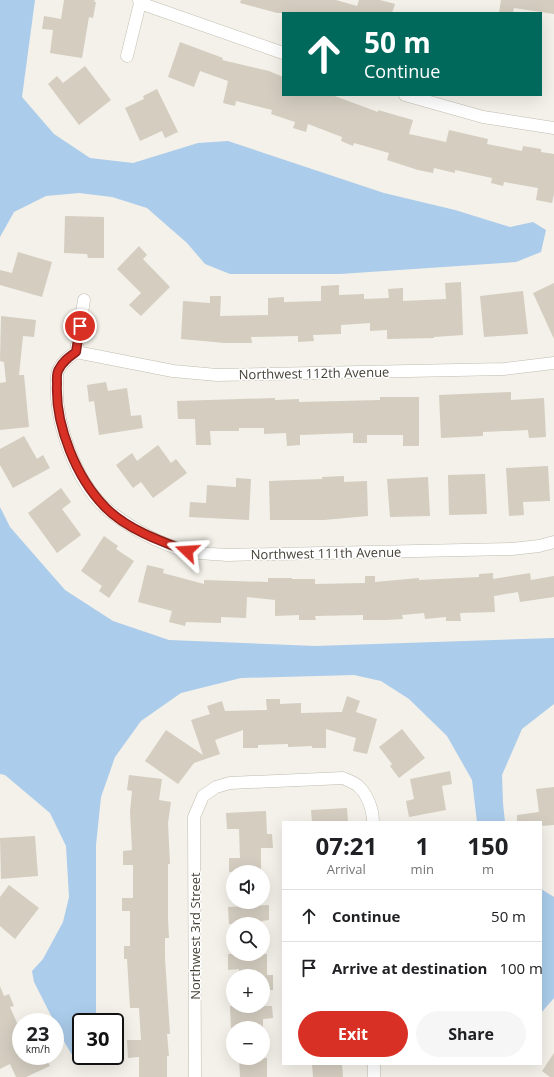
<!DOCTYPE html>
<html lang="en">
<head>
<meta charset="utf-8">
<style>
  body { margin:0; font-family:"Open Sans",sans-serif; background:#f6f6f6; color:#202124; height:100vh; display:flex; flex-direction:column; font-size:15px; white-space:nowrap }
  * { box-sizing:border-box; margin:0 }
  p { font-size:13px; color:#757577 }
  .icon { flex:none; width:22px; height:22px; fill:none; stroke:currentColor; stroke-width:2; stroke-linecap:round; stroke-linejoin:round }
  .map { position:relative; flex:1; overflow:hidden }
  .side { position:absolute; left:282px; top:821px; width:260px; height:244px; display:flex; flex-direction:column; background:#fff; border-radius:0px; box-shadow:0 4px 16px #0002 }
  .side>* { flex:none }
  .banner { position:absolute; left:282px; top:12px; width:260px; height:84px; border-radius:0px; box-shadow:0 4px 16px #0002; background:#00695c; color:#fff; overflow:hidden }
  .buttons { position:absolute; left:226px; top:865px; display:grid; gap:8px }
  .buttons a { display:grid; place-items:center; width:44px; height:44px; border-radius:50%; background:#fff; box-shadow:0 4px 16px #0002; font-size:20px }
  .speed { position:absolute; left:12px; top:1013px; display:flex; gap:8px; font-size:20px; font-weight:700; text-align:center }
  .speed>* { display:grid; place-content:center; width:52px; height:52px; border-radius:50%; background:#fff; box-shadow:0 4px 16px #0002; line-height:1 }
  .speed small { font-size:10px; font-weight:400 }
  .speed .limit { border:2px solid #111; border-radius:6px; background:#fff; color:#111 }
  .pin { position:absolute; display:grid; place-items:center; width:34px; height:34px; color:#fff; margin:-17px; border:2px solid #fff; border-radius:50%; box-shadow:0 1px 4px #0007 }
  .me { position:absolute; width:44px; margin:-22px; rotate:290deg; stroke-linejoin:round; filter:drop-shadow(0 0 3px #0008) }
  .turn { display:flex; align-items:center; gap:14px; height:84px; padding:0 16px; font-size:18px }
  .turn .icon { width:52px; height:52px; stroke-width:2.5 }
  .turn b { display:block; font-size:28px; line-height:34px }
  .eta { display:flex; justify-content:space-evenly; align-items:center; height:68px; text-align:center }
  .eta b { font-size:24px; font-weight:700; line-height:28px }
  .action { display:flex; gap:8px; margin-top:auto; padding:8px 16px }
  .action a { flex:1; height:46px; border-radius:24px; background:#d93025; color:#fff; font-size:16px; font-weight:700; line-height:46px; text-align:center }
  .action a+a { background:#f6f6f6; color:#202124 }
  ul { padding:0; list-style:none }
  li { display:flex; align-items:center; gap:12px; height:52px; padding:0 16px; border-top:1px solid #e0e0e0 }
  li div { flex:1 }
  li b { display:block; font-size:15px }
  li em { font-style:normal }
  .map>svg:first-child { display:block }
</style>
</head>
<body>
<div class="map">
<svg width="554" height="1077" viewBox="0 0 554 1077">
  <rect width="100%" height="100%" fill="#f3f1e9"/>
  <g fill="#abcceb">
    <polygon points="0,0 35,0 22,97 54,134 90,158 133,163 198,143 228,141 384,193 455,210 510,227 533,222 546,230 541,252 516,262 340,274 230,274 205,264 187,243 147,208 112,197 79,193 46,196 14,212 0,237"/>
    <polygon points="0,507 10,527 65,590 113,621 169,640 315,646 554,638 554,704 522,729 502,775 503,803 505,822 477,822 472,780 447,736 409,699 381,681 354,675 241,678 181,693 141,721 115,757 101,797 96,845 96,1022 81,1022 81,1056 85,1056 81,1058 72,1055 65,1043 34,982 32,971 43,959 63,922 69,897 66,846 50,813 5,775 0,774"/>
    <polygon points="541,889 554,897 554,998 541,1013"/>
  </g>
  <g fill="#d4cdc0">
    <polygon points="64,0 95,0 94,2 96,2 93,18 89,17 82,58 50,53 53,30 42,29 44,16 61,19"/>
    <polygon points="241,0 336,0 357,6 359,0 380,0 395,4 392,13 277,13 240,3"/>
    <polygon points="501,0 554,0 554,14 514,8 513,13 499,13"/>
    <polygon points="180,42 223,58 222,60 269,71 283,77 283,95 332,95 378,112 378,110 413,120 409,134 446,142 449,130 488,139 487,144 522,151 523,146 541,149 541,152 554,154 554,194 552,203 536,200 538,188 504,182 503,186 491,183 492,178 455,170 455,173 434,168 433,173 418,170 387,160 389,153 354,143 353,146 341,141 342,137 308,124 306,132 293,128 295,122 271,114 272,110 236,101 235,106 223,103 228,81 200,71 194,87 168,77"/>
    <polygon points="85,66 111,100 79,125 48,84 57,76 63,83"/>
    <polygon points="157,89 178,132 165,138 162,131 140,141 125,108 144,99 143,96"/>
    <polygon points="65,216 104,217 104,258 88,258 87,254 64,253"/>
    <polygon points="139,246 147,255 143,259 170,287 141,316 129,305 141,293 117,269"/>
    <polygon points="18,252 52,262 42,297 0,285 0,270 12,273"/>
    <polygon points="461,282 463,335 434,337 434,338 387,339 387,330 370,331 370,323 341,325 341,334 313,335 314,341 298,342 298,336 251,337 252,343 225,343 181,339 183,301 210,303 210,296 221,296 220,316 268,315 268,298 284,297 284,302 321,301 321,286 339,285 339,295 364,294 364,299 389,298 388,289 403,288 403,301 446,299 445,283"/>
    <polygon points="554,283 554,339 533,293"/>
    <polygon points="523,291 528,334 484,337 480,296"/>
    <polygon points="1,316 36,320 34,337 23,336 19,375 24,375 29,427 0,430 0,383 6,382 4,362 0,361"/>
    <polygon points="106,382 108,391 127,388 131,416 141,415 143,428 99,435 94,401 89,402 87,385"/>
    <polygon points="511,392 511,400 544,398 546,437 529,438 528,430 483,432 483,436 441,438 439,395"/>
    <polygon points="380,397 419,397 419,446 403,446 403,435 367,435 367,443 353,443 353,433 300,435 300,445 287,446 286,433 264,434 264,428 239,428 239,431 210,431 211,445 196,445 195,419 178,419 177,401 275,398 275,400 299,399 299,402 380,400"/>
    <polygon points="24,436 37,459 43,455 50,468 13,488 0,465 0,449"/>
    <polygon points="158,445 171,463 176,459 187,473 153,498 141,482 133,488 116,465 132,453 137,461"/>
    <polygon points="548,466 550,501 523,502 524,515 509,516 506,468"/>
    <polygon points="485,474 487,514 449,515 448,475"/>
    <polygon points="344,476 344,482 367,481 368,516 324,520 270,520 269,481 322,479 322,477"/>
    <polygon points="428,477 430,516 390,517 387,479"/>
    <polygon points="236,478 251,479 249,520 189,517 190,502 206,503 207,485 236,487"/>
    <polygon points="61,488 71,502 62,509 81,535 57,553 28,513"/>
    <polygon points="104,536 118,546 116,549 134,561 109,598 99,591 102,586 81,571"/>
    <polygon points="147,565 164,569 163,573 204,584 204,580 268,582 268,578 292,578 292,579 315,579 315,584 365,583 365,576 375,576 375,582 419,578 419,580 479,577 479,574 493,573 493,579 530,573 531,580 554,576 554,597 520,602 518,592 494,596 495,612 460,613 461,621 446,621 446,617 425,619 424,613 402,615 403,619 385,620 363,620 363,615 315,616 316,620 299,620 299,615 275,616 275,600 247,597 246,618 221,617 221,623 186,622 185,626 169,622 172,611 138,602"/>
    <polygon points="347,696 360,701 356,712 377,719 367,754 353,751 356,738 326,729 326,748 312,748 312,746 288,747 288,744 258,745 258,748 243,748 243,730 215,740 220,754 194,763 178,784 145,761 166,730 203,755 191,720 210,714 207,706 222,701 225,711 267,710 266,699 280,699 280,704 301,703 301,713 342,712"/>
    <polygon points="402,729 425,758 399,778 390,766 392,764 379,747"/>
    <polygon points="450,771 452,784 442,786 446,810 409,817 406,801 414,799 410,779"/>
    <polygon points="129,775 162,779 159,800 171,802 168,823 170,864 168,864 168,919 169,938 165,938 165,958 170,1034 167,1034 169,1056 167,1056 167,1077 139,1077 139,1057 128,1058 127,1040 141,1040 139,1008 130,1008 127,959 124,959 124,946 130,946 130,911 122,911 122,898 133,898 133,865 123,865 123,851 132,850 130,812 132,791 127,790"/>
    <polygon points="554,787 554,825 541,826 541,822 517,822 517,815 539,812 536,789"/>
    <polygon points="347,808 348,822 312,822 311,810"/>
    <polygon points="266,811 267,834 272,834 273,848 261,848 261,872 229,872 229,858 240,858 239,829 227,829 226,813"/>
    <polygon points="35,836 38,876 1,879 0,838"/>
    <polygon points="9,885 39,908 15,939 0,926 0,897"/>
    <polygon points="269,905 269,920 262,921 262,924 229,924 228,907"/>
    <polygon points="228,954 267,954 267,975 273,975 273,990 263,990 263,976 239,976 239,969 228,970"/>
    <polygon points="0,986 4,996 9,994 14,1006 10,1007 21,1032 21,1056 45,1056 50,1066 26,1077 16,1077 10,1064 0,1069"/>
    <polygon points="230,1006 272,1006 273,1018 263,1019 263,1028 231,1028"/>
    <polygon points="554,1053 554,1077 550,1077 542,1071"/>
    <polygon points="239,1058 267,1058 267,1077 240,1077"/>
    <polygon points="312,1064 342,1064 343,1077 313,1077"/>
  </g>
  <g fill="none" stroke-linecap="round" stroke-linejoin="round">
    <g stroke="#c1bcaf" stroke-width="13">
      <g id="minor">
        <polyline points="140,3 283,53"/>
        <polyline points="127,56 140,3 139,0"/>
        <polyline points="405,95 483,117 554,128"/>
        <path d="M 84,300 L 76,352 C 69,357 63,361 59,369 C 56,373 57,379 57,384 C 55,423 77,485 108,510 C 131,528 158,543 186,551 C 199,554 213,554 226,555 L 512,549 L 539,546 L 554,542"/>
        <polyline points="76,352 173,371 217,375 504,369 554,363"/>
        <polyline points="374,1064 374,1077"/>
        <path d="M 195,1077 L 194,817 L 203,796 L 216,787 L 230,783 L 343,778 C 347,780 353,782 357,785 C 367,793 373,809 373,822"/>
      </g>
    </g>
    <use href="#minor" stroke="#fff" stroke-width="12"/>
  </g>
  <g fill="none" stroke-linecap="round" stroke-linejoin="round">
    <g stroke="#8d1f18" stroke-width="10">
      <path id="route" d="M 80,326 L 76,352 C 69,357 63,361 59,369 C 56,373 57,379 57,384 C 55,426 77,479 106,508 C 127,529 160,541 187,551"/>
    </g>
    <use href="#route" stroke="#d93025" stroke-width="7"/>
  </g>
  <g text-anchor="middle" stroke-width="3" stroke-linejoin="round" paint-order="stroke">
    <g font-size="13" fill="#464238" stroke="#fff">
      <text transform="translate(314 373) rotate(-1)" y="5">Northwest 112th Avenue</text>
      <text transform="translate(326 553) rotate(-1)" y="5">Northwest 111th Avenue</text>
      <text transform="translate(195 936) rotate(-90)" y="5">Northwest 3rd Street</text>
    </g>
  </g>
</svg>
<div class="buttons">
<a><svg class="icon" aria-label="sound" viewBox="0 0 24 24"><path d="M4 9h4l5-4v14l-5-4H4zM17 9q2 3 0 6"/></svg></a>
<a><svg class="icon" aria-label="search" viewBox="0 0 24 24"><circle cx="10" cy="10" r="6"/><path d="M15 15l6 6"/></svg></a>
<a>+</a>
<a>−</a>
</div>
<div class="speed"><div>23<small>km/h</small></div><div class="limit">30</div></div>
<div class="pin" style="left:80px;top:326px;background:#d93025"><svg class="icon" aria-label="arrive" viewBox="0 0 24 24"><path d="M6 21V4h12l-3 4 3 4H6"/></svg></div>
<svg class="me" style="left:187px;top:551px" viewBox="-20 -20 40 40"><path d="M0-17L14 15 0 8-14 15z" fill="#d93025" stroke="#fff" stroke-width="4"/></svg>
<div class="banner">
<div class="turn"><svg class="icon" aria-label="ahead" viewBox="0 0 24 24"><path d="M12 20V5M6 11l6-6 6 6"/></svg><div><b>50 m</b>Continue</div></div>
</div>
<section class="side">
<div class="eta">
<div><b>07:21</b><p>Arrival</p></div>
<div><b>1</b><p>min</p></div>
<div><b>150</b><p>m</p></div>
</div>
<ul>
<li><svg class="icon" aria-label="ahead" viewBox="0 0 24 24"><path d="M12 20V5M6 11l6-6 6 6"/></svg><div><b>Continue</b></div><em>50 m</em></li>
<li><svg class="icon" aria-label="arrive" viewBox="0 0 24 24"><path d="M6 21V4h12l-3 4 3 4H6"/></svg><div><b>Arrive at destination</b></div><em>100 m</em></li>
</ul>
<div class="action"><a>Exit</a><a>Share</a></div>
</section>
</div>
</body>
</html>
